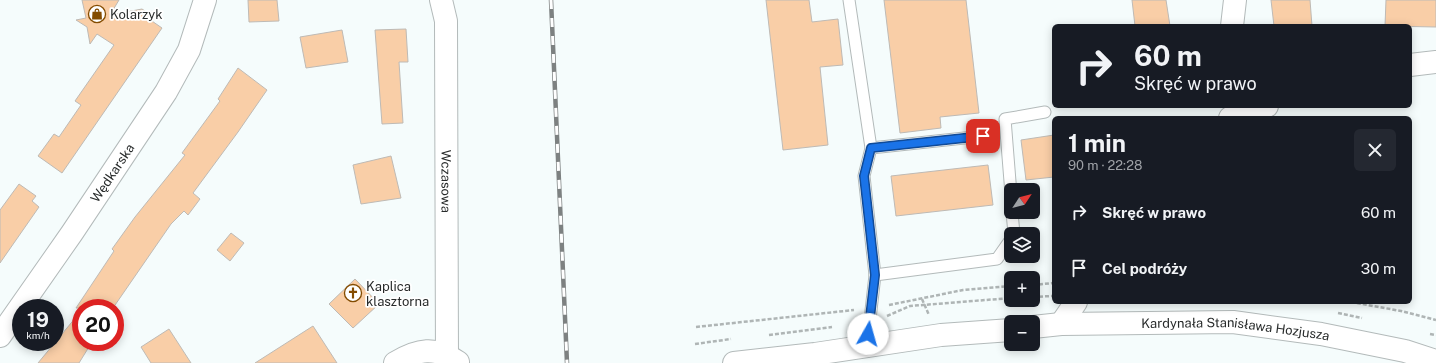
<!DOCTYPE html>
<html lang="pl">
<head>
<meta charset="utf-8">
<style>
  body { margin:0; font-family:"Public Sans",sans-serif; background:#242831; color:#f1f3f6; height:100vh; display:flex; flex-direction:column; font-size:15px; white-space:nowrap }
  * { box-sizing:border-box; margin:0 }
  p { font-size:13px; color:#9ea1a6 }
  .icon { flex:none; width:22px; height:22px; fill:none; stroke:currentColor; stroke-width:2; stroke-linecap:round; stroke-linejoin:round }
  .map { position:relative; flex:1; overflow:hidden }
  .panel { position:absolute; left:1052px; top:116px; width:360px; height:188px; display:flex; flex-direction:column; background:#171b24; border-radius:6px; box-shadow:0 2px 10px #0003 }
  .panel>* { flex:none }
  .hud { position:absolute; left:1052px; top:24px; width:360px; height:84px; border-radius:6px; box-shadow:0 2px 10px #0003; background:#171b24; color:#f1f3f6; overflow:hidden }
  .needle { width:26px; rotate:54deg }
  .tools { position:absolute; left:1004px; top:183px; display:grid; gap:8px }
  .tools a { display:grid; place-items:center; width:36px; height:36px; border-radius:6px; background:#171b24; box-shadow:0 2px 10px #0003; font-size:20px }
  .speed { position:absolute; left:12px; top:299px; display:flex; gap:8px; font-size:20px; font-weight:700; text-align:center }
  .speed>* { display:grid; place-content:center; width:52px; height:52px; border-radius:50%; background:#171b24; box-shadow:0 2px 10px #0003; line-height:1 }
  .speed small { font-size:10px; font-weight:400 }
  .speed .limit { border:6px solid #d22; background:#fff; color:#111 }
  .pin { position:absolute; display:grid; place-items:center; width:34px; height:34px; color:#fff; margin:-17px; border-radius:8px; box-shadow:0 2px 6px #0006 }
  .me { position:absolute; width:44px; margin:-22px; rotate:7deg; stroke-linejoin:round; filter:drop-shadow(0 0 3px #0008) }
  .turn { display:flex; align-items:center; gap:14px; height:84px; padding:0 16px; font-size:18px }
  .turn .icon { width:52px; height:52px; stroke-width:2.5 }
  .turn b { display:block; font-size:28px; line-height:34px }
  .round { display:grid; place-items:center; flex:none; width:42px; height:42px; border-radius:6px; background:#242831 }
  .overview { display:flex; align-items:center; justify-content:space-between; height:68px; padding:0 16px }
  h1 { font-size:24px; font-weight:700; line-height:30px }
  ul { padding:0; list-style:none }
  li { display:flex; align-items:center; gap:12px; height:56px; padding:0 16px }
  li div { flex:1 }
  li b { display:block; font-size:15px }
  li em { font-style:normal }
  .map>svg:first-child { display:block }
</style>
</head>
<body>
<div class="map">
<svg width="1436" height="363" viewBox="0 0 1436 363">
  <rect width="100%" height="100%" fill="#f5fcfc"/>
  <g fill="#f9cea7" stroke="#bebab5">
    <polygon points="82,0 119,0 110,15 142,9 148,13 149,19 162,28 62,173 38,156 54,134 59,137 81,105 75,101 114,45 97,34 90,44 87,27 76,20 86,18"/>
    <polygon points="248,0 277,0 279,21 249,22"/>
    <polygon points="766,0 809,0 812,22 838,19 843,65 820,67 828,145 783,150"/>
    <polygon points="884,0 966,0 979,113 940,117 941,128 900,133"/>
    <polygon points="1132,0 1166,0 1170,26 1135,26"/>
    <polygon points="1271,0 1310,0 1312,26 1274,26"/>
    <polygon points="1386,0 1436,0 1436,27 1385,26"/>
    <polygon points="406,29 408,62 399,62 403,123 382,124 375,30"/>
    <polygon points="342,30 348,62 306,68 300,37"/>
    <polygon points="238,68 267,90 238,132 193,193 200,199 188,215 184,211 171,224 113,308 76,308 114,251 112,249 135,217 185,155 182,153 220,101 218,99"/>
    <polygon points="1054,135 1054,177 1026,180 1021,140"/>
    <polygon points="391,156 401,198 361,204 353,165"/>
    <polygon points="988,165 993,205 896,216 891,176"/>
    <polygon points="19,184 36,196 32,201 39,207 0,263 0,210"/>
    <polygon points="231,233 244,243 230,261 217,250"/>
    <polygon points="355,279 379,304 353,328 329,304"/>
    <polygon points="81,311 81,342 92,342 79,363 38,363"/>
    <polygon points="313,326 337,363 255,363"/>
    <polygon points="169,329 191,363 151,363 141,347"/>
  </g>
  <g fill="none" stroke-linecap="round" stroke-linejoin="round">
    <g stroke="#b3baba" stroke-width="13">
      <g id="service">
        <polyline points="849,0 871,148 864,176 875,275 867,346"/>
        <polyline points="871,148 983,136"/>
        <polyline points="1011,194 1005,119 1045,112"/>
        <polyline points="1012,212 1014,234"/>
        <polyline points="875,275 997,259 1011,239"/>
      </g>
    </g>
    <g stroke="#b3baba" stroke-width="24">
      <g id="minor">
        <path id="s1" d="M 441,0 L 446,21 L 447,363"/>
        <polyline points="1232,26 1235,0"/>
        <polyline points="1410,65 1436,62"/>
        <polyline points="1230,118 1267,106"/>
        <polyline points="1061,324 1076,302"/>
        <path id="s2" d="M 1033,327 L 1061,324 L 1233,322 L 1321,334 L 1405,351 L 1436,361"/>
        <path id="s3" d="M 0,336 L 72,233 L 166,92 L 189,50 L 205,0"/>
        <path d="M 395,363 C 418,349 435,346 458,362"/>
        <polyline points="734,363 815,354 941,335 1011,330"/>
      </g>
    </g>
    <g stroke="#afb5b5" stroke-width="2.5" stroke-dasharray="4 2" stroke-linecap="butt">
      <polyline points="1033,285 1054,283"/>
      <polyline points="1033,297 1052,296"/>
      <polyline points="922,299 929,315"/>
      <polyline points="1351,302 1401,311 1436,320"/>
      <polyline points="889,305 963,290 1011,286"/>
      <polyline points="1338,313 1362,318"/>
      <polyline points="887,316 910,306 1011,298"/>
      <polyline points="696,327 854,310"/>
      <polyline points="1430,334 1436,335"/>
      <polyline points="769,335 832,327"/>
      <polyline points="695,344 731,339"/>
    </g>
    <use href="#service" stroke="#fff" stroke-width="11"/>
    <use href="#minor" stroke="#fff" stroke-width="22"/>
    <g stroke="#7d8181" stroke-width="4.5">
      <polyline id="rail" points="551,0 567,363"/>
    </g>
    <use href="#rail" stroke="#fff" stroke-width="3" stroke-dasharray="9" stroke-linecap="butt"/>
  </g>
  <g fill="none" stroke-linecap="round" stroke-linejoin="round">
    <g stroke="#114b97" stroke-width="10">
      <polyline id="route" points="868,334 875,275 864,176 871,148 983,136"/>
    </g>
    <use href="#route" stroke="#1a73e8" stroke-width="7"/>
  </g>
  <defs>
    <g id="shop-ring" transform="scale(0.9)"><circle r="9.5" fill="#fff" stroke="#844c00" stroke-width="1.5"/><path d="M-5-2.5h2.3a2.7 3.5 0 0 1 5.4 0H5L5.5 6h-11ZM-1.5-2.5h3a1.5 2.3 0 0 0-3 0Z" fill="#844c00"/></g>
    <g id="church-ring" transform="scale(0.9)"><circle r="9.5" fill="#fff" stroke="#844c00" stroke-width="1.5"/><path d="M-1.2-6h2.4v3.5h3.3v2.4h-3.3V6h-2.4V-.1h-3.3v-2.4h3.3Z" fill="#844c00"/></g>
  </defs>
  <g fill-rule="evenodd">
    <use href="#shop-ring" x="97" y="14"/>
    <use href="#church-ring" x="353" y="293"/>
  </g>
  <g text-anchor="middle" stroke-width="3.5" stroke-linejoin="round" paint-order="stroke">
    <g font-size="13" fill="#282b2b" stroke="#fff" text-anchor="start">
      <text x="110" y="19">Kolarzyk</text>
      <text x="366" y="291">Kaplica<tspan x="366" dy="15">klasztorna</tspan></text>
    </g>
    <g font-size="13" fill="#282b2b" stroke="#fff">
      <text dy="5" stroke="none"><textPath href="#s3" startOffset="198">Wędkarska</textPath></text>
      <text dy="5" stroke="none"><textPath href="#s1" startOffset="182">Wczasowa</textPath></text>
      <text dy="5" stroke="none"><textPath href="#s2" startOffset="203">Kardynała Stanisława Hozjusza</textPath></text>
    </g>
  </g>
</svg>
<div class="tools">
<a><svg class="needle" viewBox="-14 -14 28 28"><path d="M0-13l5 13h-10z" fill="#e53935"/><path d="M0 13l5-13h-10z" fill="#9ea1a6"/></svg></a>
<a><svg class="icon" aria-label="layers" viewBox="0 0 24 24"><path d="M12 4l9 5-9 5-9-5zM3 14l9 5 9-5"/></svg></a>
<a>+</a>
<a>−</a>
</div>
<div class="speed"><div>19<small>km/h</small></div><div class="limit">20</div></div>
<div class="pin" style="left:983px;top:136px;background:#d93025"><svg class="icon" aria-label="arrive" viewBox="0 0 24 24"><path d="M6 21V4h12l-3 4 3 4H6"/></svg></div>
<svg class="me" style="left:868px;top:334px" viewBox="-20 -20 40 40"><circle r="19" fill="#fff"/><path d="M0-13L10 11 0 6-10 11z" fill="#1a73e8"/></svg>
<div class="hud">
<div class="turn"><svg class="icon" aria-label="right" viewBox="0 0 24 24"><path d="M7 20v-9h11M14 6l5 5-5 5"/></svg><div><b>60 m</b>Skręć w prawo</div></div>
</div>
<section class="panel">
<div class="overview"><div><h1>1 min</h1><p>90 m · 22:28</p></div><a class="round"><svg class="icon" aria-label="close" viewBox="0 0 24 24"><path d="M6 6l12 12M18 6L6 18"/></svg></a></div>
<ul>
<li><svg class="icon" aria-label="right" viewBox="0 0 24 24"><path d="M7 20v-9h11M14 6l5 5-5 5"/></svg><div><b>Skręć w prawo</b></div><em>60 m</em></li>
<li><svg class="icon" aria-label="arrive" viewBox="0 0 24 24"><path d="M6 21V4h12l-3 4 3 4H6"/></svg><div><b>Cel podróży</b></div><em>30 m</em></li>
</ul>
</section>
</div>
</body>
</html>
